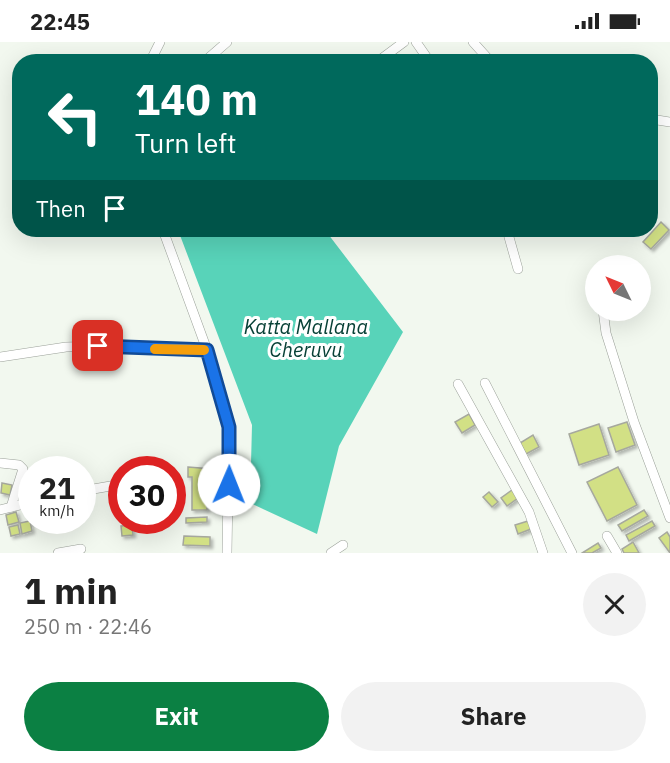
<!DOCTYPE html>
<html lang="en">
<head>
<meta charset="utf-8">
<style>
  body { margin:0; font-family:"IBM Plex Sans",sans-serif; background:#f2f2f2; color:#222; height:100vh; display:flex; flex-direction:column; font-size:22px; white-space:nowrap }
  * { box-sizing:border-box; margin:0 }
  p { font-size:20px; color:#767676 }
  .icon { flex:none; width:33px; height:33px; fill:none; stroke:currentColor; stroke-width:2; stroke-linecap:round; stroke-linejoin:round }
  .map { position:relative; height:511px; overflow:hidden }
  .panel { display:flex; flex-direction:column; background:#fff; flex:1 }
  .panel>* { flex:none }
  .top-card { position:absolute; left:12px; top:12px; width:646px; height:183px; border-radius:24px; box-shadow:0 6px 24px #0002; background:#00695c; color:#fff; overflow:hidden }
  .needle { width:39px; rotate:313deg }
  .tools { position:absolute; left:585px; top:213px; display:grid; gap:12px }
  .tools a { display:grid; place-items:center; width:66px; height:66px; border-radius:50%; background:#fff; box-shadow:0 6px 24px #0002; font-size:30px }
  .speed { position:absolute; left:18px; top:414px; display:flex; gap:12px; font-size:30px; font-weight:700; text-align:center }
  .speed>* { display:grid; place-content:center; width:78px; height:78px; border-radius:50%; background:#fff; box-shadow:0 6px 24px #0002; line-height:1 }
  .speed small { font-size:15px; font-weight:400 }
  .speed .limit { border:9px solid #d22; background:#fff; color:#111 }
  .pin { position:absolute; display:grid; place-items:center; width:51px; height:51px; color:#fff; margin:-26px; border-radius:12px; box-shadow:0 3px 9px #0006 }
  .me { position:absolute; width:66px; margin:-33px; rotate:1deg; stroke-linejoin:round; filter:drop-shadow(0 0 4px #0008) }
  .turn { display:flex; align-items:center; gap:21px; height:126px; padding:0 24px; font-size:27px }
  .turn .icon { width:78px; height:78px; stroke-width:2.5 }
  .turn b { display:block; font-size:42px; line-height:51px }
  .then { display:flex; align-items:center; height:57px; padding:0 24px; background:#0003; gap:12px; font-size:22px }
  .round { display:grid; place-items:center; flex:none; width:63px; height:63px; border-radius:32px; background:#f2f2f2 }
  .summary { display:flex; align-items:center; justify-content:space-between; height:102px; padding:0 24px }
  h1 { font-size:36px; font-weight:700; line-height:45px }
  .action { display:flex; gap:12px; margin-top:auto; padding:12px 24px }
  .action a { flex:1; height:69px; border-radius:36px; background:#0b8043; color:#fff; font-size:24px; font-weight:700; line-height:69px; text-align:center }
  .action a+a { background:#f2f2f2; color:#222 }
  .status { display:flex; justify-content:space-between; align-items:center; height:42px; padding:0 30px; background:#fff; direction:ltr }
  .status svg { height:16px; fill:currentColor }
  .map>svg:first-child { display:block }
</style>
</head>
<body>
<div class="status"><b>22:45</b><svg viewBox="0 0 49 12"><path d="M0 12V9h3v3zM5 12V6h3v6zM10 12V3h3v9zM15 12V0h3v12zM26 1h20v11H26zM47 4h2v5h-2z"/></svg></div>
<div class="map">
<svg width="670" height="511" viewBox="0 0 670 511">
  <defs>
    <filter id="shadow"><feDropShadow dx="2.5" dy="2.5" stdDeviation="1.5" flood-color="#0004"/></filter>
  </defs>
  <rect width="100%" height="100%" fill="#f2f8ef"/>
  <polygon fill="#58d3b9" points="178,188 325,188 403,290 339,404 317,492 250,461 252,383"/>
  <g fill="#d2e085" stroke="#a6a89e" stroke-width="1.5" filter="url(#shadow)">
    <polygon points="661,180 669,188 651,207 643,200"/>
    <polygon points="469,372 475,383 462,391 455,380"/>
    <polygon points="627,380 635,403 616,410 608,386"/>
    <polygon points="599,382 609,413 579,423 569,392"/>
    <polygon points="533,393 539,405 526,412 520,401"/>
    <polygon points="188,425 212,427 212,433 207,433 207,468 192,468 192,435 188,435"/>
    <polygon points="618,425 637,463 607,479 587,440"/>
    <polygon points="2,441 12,443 10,453 1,451"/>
    <polygon points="512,448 518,456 507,464 501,456"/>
    <polygon points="489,450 498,460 492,465 483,455"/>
    <polygon points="644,468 648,474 622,489 618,483"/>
    <polygon points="16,470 19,480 8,483 6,473"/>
    <polygon points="207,475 207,480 186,481 186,476"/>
    <polygon points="30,479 32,489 22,492 20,481"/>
    <polygon points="528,479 531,487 518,492 515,483"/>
    <polygon points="652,479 655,484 629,499 626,493"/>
    <polygon points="18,483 20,492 11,494 9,485"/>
    <polygon points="132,483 133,493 122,494 121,484"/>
    <polygon points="667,490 670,495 670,511 659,496"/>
    <polygon points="184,494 210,495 210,504 183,503"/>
    <polygon points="633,500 639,511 624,511 622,507"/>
    <polygon points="598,501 601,506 592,511 582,511"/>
  </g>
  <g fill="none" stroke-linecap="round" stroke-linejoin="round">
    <g stroke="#9ba199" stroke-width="10">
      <g id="minor">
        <polyline points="416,0 430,20"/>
        <polyline points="473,0 491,20"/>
        <polyline points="150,20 160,0"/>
        <polyline points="204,20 227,0"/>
        <polyline points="377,20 404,0"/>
        <polyline points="651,77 670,80"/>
        <polyline points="163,188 207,308 229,385 227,511"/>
        <polyline points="507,188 518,227"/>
        <polyline points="603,268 606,291 634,380 670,476"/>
        <polyline points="0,315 66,305 98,304 207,308"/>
        <polyline points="485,341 572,511"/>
        <polyline points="458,342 529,470 543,511"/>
        <polyline points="0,421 19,423 23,427 11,465"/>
        <polyline points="82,449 122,442"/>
        <polyline points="0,468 32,460"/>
        <polyline points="607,494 617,511"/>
        <polyline points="58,511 81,507"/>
        <polyline points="331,511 343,503"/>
      </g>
    </g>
    <use href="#minor" stroke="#fff" stroke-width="9"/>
  </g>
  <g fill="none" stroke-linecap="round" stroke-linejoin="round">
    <g stroke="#114b97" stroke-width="15">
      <polyline id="route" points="98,304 207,308 229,385 229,443"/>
    </g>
    <use href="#route" stroke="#1a73e8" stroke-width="10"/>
    <polyline stroke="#f59e0b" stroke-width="10" points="155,307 204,308"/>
  </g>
  <g text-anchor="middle" stroke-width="6" stroke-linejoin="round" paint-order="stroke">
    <g font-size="20" font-style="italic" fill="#084137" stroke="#fff">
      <text x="306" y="292">Katta Mallana<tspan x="306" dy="23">Cheruvu</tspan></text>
    </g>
  </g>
</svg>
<div class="tools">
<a><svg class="needle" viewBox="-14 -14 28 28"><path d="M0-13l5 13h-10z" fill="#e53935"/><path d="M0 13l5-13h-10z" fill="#767676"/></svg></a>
</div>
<div class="speed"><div>21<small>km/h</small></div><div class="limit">30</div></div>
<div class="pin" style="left:98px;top:304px;background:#d93025"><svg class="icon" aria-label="arrive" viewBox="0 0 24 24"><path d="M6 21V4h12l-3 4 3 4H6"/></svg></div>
<svg class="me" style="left:229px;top:443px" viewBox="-20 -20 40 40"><circle r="19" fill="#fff"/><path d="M0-13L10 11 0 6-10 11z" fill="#1a73e8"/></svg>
<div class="top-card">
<div class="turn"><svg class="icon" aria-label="left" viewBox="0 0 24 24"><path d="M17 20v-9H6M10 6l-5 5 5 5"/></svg><div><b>140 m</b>Turn left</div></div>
<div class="then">Then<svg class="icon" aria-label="arrive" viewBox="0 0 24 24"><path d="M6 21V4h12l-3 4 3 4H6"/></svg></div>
</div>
</div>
<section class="panel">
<div class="summary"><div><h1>1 min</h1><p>250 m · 22:46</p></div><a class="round"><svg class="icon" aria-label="close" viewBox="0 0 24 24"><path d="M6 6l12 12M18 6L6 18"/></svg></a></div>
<div class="action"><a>Exit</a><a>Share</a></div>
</section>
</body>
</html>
